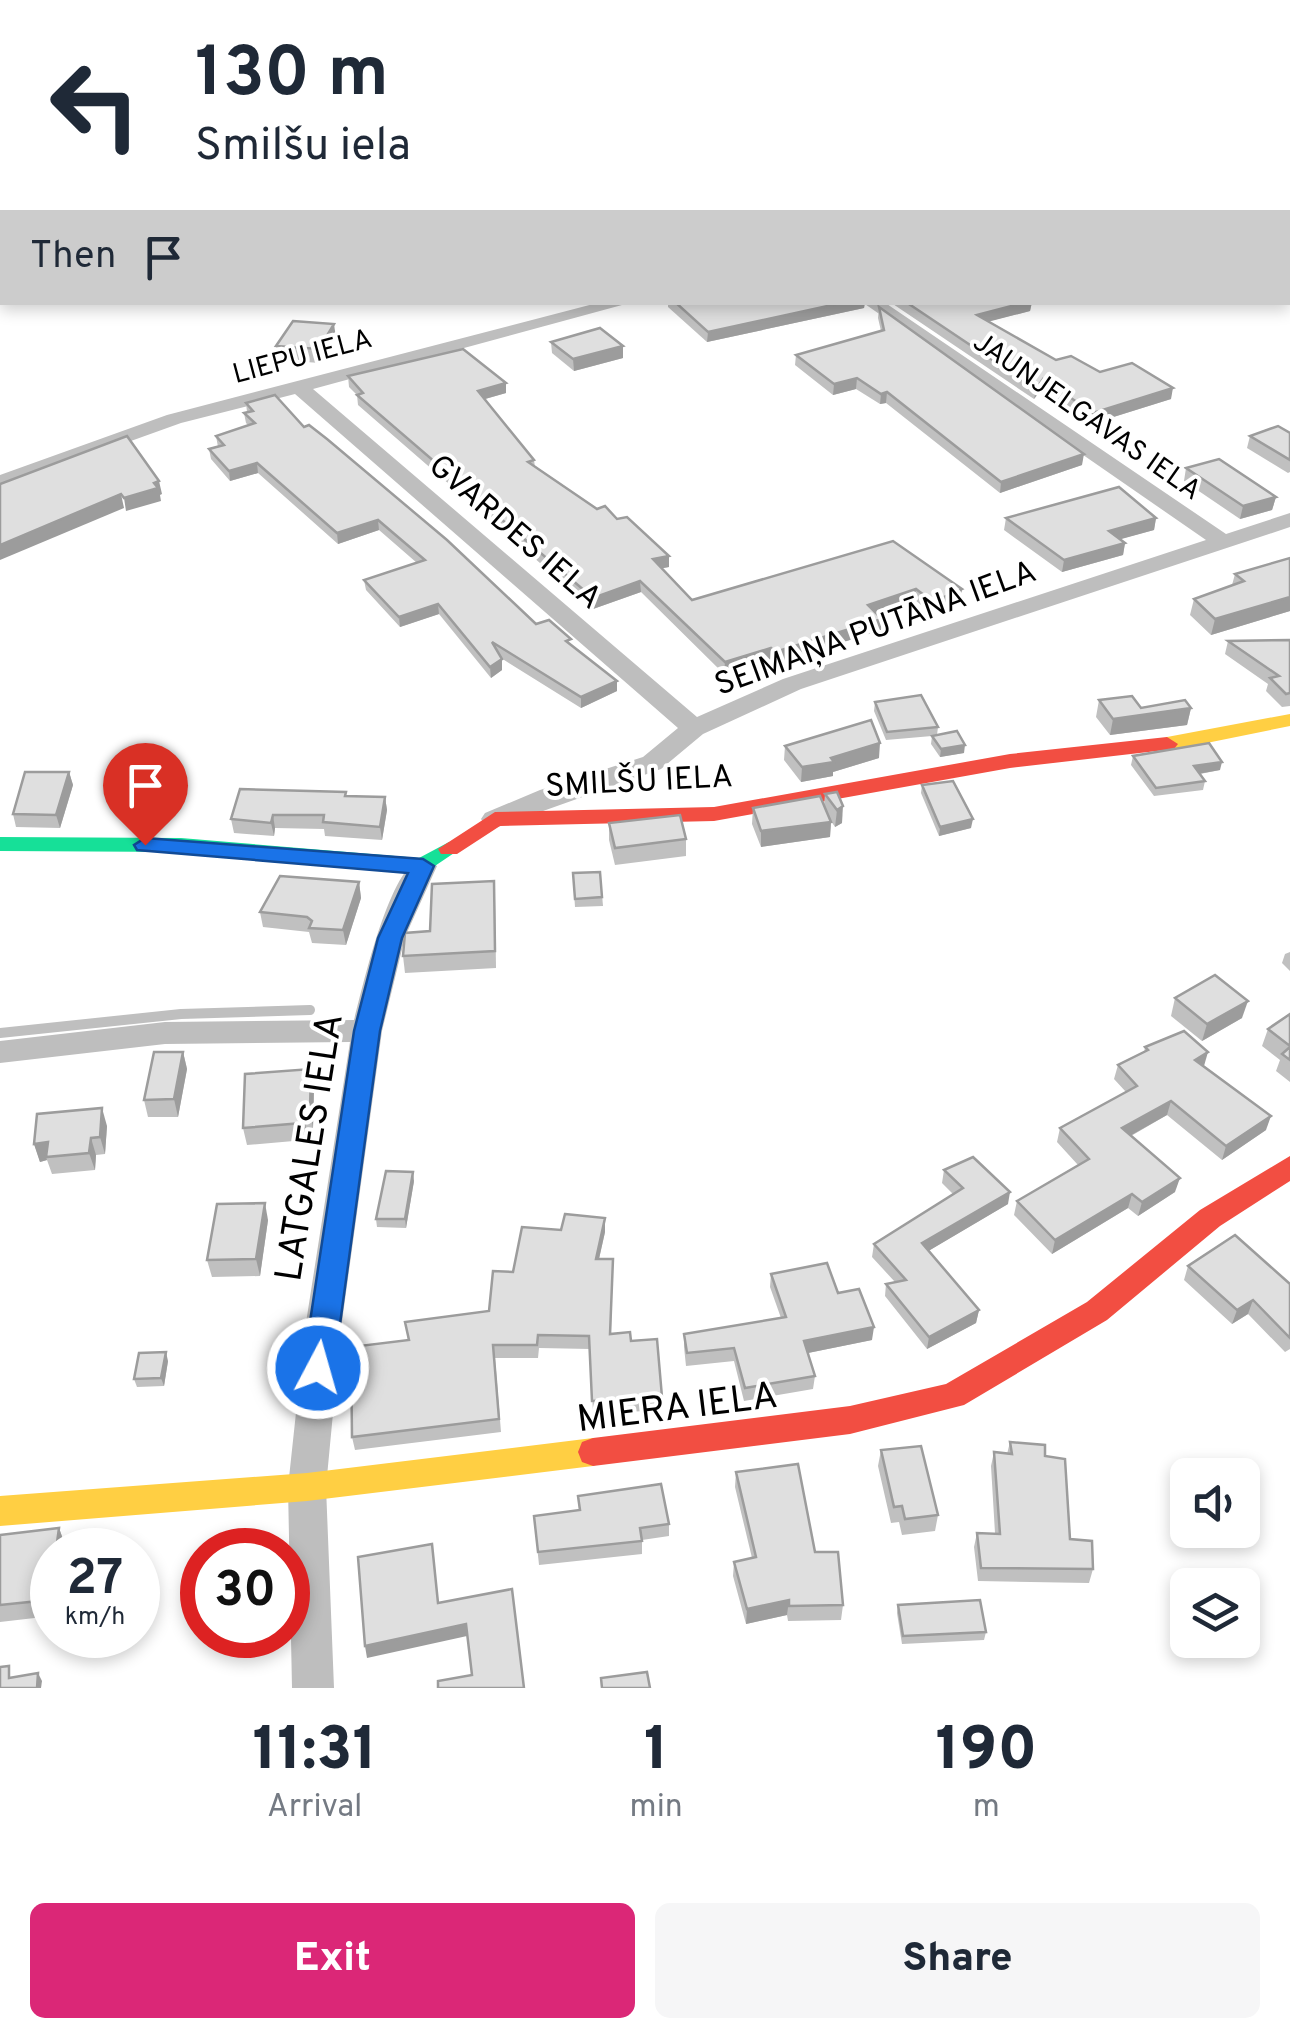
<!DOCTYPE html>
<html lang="en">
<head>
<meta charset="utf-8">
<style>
  body { margin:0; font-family:Overpass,sans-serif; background:#f6f6f7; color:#1f2937; height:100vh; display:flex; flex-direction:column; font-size:38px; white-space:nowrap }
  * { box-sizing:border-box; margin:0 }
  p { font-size:32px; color:#747a83 }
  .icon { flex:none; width:55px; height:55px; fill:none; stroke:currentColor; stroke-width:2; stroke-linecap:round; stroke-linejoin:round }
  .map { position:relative; height:1688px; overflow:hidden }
  .sheet { display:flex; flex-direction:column; background:#fff; flex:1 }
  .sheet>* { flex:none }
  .banner { position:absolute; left:0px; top:0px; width:1290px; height:305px; box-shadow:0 5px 15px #0003; background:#fff; color:#1f2937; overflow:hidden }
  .buttons { position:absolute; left:1170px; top:1458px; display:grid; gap:20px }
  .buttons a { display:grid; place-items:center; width:90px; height:90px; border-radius:15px; background:#fff; box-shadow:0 5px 15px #0003; font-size:50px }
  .speed { position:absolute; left:30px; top:1528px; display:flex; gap:20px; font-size:50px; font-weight:700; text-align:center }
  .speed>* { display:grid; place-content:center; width:130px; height:130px; border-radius:50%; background:#fff; box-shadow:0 5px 15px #0003; line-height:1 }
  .speed small { font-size:25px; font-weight:400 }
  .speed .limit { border:15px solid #d22; background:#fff; color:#111 }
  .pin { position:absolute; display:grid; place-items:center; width:85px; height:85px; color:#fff; margin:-102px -42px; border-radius:50% 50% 50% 0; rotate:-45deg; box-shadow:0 0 10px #0007 }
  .pin .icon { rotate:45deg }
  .me { position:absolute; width:110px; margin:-55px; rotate:6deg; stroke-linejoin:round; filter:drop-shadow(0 0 8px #0008) }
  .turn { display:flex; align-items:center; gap:35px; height:210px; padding:0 30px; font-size:45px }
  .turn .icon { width:130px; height:130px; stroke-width:2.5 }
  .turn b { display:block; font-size:70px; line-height:85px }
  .then { display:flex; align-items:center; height:95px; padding:0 30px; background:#0003; gap:20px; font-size:38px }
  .eta { display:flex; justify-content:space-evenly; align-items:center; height:170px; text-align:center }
  .eta b { font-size:60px; font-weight:800; line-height:70px }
  .primary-button { display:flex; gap:20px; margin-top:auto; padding:20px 30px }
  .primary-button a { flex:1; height:115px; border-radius:15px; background:#db2777; color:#fff; font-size:40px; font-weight:800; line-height:115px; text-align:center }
  .primary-button a+a { background:#f6f6f7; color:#1f2937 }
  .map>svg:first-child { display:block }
</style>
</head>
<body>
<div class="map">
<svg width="1290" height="1688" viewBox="0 0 1290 1688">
  <rect width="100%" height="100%" fill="#fff"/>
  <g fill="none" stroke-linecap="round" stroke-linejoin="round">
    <polyline stroke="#bfbfbf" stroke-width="10" points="0,1033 181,1014 310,1010"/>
    <g fill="#bebebe" fill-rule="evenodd">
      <polygon points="859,0 873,0 874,2 861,2"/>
      <polygon points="965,0 983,0 985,2 967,2"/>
      <polygon points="1290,130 1290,140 1288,141 1288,131"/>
      <rect x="0" y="261" width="2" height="10"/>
      <polygon points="601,302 633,302 313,389 697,717 783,679 1206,540 862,302 884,302 1226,534 1290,513 1290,527 801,689 703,734 661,769 495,828 485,825 481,819 485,813 540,790 643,757 678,728 295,394 181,423 0,488 0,475 167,415"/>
      <path d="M 423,857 L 437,866 L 405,937 L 382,1031 L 341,1329 L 326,1487 L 334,1688 L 292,1688 L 288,1487 L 305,1329 L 350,1042 L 165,1044 L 0,1063 L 0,1041 L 165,1022 L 354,1020 C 363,987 389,866 423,857 Z"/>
    </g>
    <polygon fill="#16e098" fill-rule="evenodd" points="0,837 181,838 419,858 449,842 460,849 423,874 181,852 0,851"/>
    <g fill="#ffcf43" fill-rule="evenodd">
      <polygon points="1290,714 1290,726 1167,751 1156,744 1167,737"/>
      <polygon points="593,1438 604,1442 608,1452 604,1462 593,1466 307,1501 0,1526 0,1496 307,1473"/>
    </g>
    <g fill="#f24e42" fill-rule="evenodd">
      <polygon points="2,162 2,171 0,172 0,163"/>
      <polygon points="1167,737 1178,744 1174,749 1010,768 714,821 500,826 457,854 441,854 438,849 495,812 714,807 1010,754"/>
      <polygon points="1290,1156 1290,1181 1220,1226 1107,1320 964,1405 850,1434 593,1466 582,1462 578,1452 582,1442 593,1438 850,1406 946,1384 1087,1302 1200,1210"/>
    </g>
  </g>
  <g fill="#c0c0c0">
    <polygon points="668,302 865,302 864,308 707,342 668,307"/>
    <polygon points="890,302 1032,302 1030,311 989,321 1056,360 1100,372 1171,399 1091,424 1041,390 1034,399"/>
    <polygon points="879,307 1082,465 1000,493 886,403 880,404 856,389 833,395 795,365 796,355 881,331 878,318"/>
    <polygon points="336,338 320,363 278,360 276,346"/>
    <polygon points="551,342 623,346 623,358 574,371 552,353"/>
    <polygon points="348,376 506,383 506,393 485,399 534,460 535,467 597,509 617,519 669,567 662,568 692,600 893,541 962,589 960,600 931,613 915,600 876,613 881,630 775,664 771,660 724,674 641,592 593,609 358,405 357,395 349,387"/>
    <polygon points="246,403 304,427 536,624 571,644 617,691 581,708 501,658 502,670 491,678 439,614 400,627 366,590 364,580 417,563 379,530 338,544 258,473 230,481 211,459 209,449 218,447 216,436 248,425 246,423 244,413 247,412"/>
    <polygon points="1290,433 1290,472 1288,473 1247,448 1250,436"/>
    <polygon points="1186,468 1276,497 1272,510 1240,519 1184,481"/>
    <polygon points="1006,518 1156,518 1154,530 1120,539 1125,543 1123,555 1062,572 1004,530"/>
    <polygon points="1290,558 1290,611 1211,635 1190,615 1194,599 1232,585 1235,574"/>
    <polygon points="1290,640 1290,706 1282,707 1266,691 1268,684 1225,654 1228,641"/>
    <polygon points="1099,700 1141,708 1191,708 1187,725 1110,735 1096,717"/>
    <polygon points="875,702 938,727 937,735 964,753 940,757 931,744 932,736 886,740 874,711"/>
    <polygon points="785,746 879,758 833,772 833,776 801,782 784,760"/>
    <polygon points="1133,756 1220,770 1200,774 1205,781 1203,790 1154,796 1131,765"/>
    <polygon points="69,772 73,785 60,828 16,827 13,814"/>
    <polygon points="922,785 971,828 939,836 921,793"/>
    <polygon points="837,792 842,823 835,827 831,821 830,837 761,847 752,824 753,808 824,805 825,794"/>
    <polygon points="347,796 385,797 387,810 382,840 325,836 324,829 275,828 274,836 234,833 231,819"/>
    <polygon points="609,823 686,839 686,856 615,865 609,840"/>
    <polygon points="600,872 603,906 575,907 573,873"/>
    <polygon points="359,882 361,898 346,945 312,943 309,932 263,927 260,912"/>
    <polygon points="495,898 496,968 405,973 403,956 430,931"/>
    <polygon points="1290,952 1290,971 1282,963 1285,954"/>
    <polygon points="1175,998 1242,1018 1202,1041 1171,1016"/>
    <polygon points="1290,1014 1290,1082 1276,1071 1280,1060 1262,1046 1268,1029"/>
    <polygon points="1145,1047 1204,1066 1266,1130 1222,1160 1167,1115 1131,1136 1175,1192 1138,1216 1128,1208 1052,1254 1014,1215 1017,1201 1078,1165 1057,1142 1060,1128 1126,1092 1114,1079 1118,1065 1144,1053"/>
    <polygon points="183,1052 187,1069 178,1117 148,1117 144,1100"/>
    <polygon points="311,1069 314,1087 313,1128 306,1128 305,1140 247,1145 243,1128"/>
    <polygon points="107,1126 105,1154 96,1155 95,1170 52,1174 47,1160 40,1162 34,1144"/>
    <polygon points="944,1170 1008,1204 928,1251 979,1310 976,1323 927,1349 885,1296 886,1284 895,1282 872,1257 874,1244 953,1194 942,1183"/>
    <polygon points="414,1181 406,1228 377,1227 376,1219"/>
    <polygon points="268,1220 260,1276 212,1277 207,1260"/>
    <polygon points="561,1230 605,1232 599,1259 613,1259 611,1334 631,1341 662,1397 662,1410 593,1414 590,1349 539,1348 538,1358 495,1358 501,1432 355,1450 352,1437 408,1340 405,1322 489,1311"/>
    <polygon points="1188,1266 1290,1284 1290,1349 1285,1352 1248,1314 1232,1324 1184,1280"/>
    <polygon points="771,1274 838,1293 872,1340 808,1353 815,1376 813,1389 744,1401 734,1361 686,1366 684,1347 684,1334 781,1318 770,1287"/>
    <polygon points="168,1361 164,1386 137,1387 134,1379"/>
    <polygon points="1010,1442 1045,1456 1070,1539 1093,1569 1089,1583 978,1581 974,1547 977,1533 995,1533 991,1466 994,1452 1007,1454"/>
    <polygon points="881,1450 938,1515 935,1531 902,1535 899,1522 891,1523 878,1466"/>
    <polygon points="736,1472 815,1552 843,1605 841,1620 788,1621 787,1615 746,1624 733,1576 734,1562 752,1558 735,1487"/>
    <polygon points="578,1496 669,1524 669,1536 642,1540 642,1554 539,1565 534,1516 579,1510"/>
    <polygon points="59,1528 65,1545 52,1550 52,1616 0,1622 0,1535"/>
    <polygon points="898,1605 986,1632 984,1640 902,1644 897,1613"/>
    <polygon points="126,1635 124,1645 97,1646 94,1638"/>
  </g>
  <g fill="#9c9c9c">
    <polygon points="846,302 865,302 864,308 707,342 708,332"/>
    <polygon points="1027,302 1032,302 1030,311 976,325 977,315"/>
    <polygon points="334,324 336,338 320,363 319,349"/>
    <polygon points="623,346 623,358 574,371 573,359"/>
    <polygon points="857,378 856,389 833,395 834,384"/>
    <polygon points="1043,379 1041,390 1034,399 1036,389"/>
    <polygon points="506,383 506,393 478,401 478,391"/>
    <polygon points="1173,388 1171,399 1091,424 1093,413"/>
    <polygon points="887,392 886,403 880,404 881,394"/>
    <polygon points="1084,454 1082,465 1000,493 1001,482"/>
    <polygon points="257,463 258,473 230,481 229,471"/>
    <polygon points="159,481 162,494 160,495 161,501 126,511 124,498"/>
    <polygon points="121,494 124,508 0,560 0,545"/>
    <polygon points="1276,497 1272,510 1240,519 1243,506"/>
    <polygon points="1156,518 1154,530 1107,543 1109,531"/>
    <polygon points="378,520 379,530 338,544 337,533"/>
    <polygon points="1125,543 1123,555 1062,572 1064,560"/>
    <polygon points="669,556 669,567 653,570 653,559"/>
    <polygon points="640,581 641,592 593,609 593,598"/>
    <polygon points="916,589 915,600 866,616 868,605"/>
    <polygon points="962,589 960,600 931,613 933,602"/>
    <polygon points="1290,597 1290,611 1211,635 1215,619"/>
    <polygon points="438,604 439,614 400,627 399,617"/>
    <polygon points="882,619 881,630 775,664 775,652"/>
    <polygon points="771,648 771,660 724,674 725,662"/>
    <polygon points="502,659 502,670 491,678 490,667"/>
    <polygon points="617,681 617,691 581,708 581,697"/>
    <polygon points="1191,708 1187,725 1110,735 1113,719"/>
    <polygon points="880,743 879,758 833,772 833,776 801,782 802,767"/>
    <polygon points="965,745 964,753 940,757 941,749"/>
    <polygon points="1222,762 1220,770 1192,775 1194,766"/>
    <polygon points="69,772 73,785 60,828 56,815"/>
    <polygon points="385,797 387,810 382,840 380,827"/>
    <polygon points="843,806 842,823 835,827 837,810"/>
    <polygon points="273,815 275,828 274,836 271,823"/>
    <polygon points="973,819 971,828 939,836 940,827"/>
    <polygon points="831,822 830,837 761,847 761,831"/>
    <polygon points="359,882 361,898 346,945 343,930"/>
    <polygon points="1248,1001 1242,1018 1202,1041 1207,1024"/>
    <polygon points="183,1052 187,1069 178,1117 174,1099"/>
    <polygon points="1208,1052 1204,1066 1195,1060"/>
    <polygon points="311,1069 314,1087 313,1128 310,1111"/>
    <polygon points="1171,1101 1167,1115 1119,1142 1122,1128"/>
    <polygon points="102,1108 107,1126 105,1154 100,1137"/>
    <polygon points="303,1111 306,1128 305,1140 302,1123"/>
    <polygon points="1271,1116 1266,1130 1222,1160 1226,1146"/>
    <polygon points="91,1138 96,1155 95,1170 89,1153"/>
    <polygon points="48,1142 46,1157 47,1160 40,1162 34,1144"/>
    <polygon points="413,1172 414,1181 406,1228 405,1219"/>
    <polygon points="1180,1178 1175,1192 1138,1216 1142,1202"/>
    <polygon points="1010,1192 1008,1204 920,1256 922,1243"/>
    <polygon points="1132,1194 1128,1208 1052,1254 1055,1240"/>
    <polygon points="265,1203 268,1220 260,1276 256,1259"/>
    <polygon points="605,1218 605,1232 596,1272 596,1259"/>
    <polygon points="1253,1300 1248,1314 1232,1324 1237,1310"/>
    <polygon points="979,1310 976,1323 927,1349 929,1337"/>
    <polygon points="874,1327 872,1340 803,1354 804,1341"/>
    <polygon points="166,1352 168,1361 164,1386 161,1378"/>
    <polygon points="59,1528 65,1545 64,1550 56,1550"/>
    <polygon points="52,1572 52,1609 48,1600"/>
    <polygon points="789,1600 787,1615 746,1624 747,1609"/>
    <polygon points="466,1624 467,1636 367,1658 365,1646"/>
    <polygon points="38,1673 42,1681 41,1688 37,1688"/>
  </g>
  <g fill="#dfdfdf" stroke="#9c9c9c" stroke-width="2.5">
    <rect x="794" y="0" width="21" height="2"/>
    <polygon points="1288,56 1290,57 1290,72 1288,72"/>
    <polygon points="1288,141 1290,146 1290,188 1288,187"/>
    <polygon points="675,302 846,302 708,332"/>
    <polygon points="906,302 1027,302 977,315 1056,360 1071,356 1100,372 1132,363 1173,388 1093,413 1043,379 1036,389"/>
    <polygon points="879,307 1084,454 1001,482 887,392 881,394 857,378 834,384 796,355 884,330"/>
    <polygon points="293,321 334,324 319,349 276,346"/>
    <polygon points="600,328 623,346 573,359 551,342"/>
    <polygon points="463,349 506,383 478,391 534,460 528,462 597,509 605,506 617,519 627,517 669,556 653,559 692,600 893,541 962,589 933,602 916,589 868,605 882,619 775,652 771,648 725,662 640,581 593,598 357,395 363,393 348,376"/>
    <polygon points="275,395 304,427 309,425 327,439 447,540 536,624 549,620 571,639 566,641 617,681 581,697 492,642 502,659 490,667 438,604 399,617 364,580 425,560 378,520 337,533 257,463 229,471 209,449 224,445 216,436 255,423 244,413 253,411 246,403"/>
    <polygon points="1278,426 1290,433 1290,460 1250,436"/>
    <polygon points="127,436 159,481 154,483 158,488 124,498 121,494 0,545 0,484"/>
    <polygon points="1219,459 1276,497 1243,506 1186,468"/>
    <polygon points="1119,487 1156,518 1109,531 1125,543 1064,560 1006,518"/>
    <polygon points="1290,558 1290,597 1215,619 1194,599 1244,581 1235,574"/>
    <polygon points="1290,640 1290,693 1286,694 1270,678 1279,676 1228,641"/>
    <polygon points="921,695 938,727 887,732 875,702"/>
    <polygon points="1132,696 1141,708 1185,700 1191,708 1113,719 1099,700"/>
    <polygon points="871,720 880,743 831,758 834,762 802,767 785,746"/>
    <polygon points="957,731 965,745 941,749 932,736"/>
    <polygon points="1209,743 1222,762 1194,766 1205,781 1156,788 1133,756"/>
    <polygon points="25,772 69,772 56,815 13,814"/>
    <polygon points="953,781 973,819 940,827 922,785"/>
    <polygon points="240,789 346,792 345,796 385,797 380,827 323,822 324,815 273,815 271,823 231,819"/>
    <polygon points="837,792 843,806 837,810 825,794"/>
    <polygon points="820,796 831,822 761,831 753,808"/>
    <polygon points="680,815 686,839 615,848 609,823"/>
    <polygon points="600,872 602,897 575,899 573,873"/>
    <polygon points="280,876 359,882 343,930 309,928 312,921 307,917 260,912"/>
    <polygon points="494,881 495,951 403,956 405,933 430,931 432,884"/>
    <polygon points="1215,975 1248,1001 1207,1024 1175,998"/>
    <polygon points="1290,1014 1290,1046 1268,1029"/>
    <polygon points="1184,1031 1208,1052 1195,1060 1271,1116 1226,1146 1171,1101 1122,1128 1180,1178 1142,1202 1132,1194 1055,1240 1017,1201 1089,1159 1060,1128 1137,1086 1118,1065 1148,1050 1145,1047"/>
    <polygon points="1290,1047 1290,1060 1282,1054"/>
    <polygon points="154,1052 183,1052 174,1099 144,1100"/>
    <polygon points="311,1069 310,1111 303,1111 302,1123 243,1128 245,1074"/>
    <polygon points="102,1108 100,1137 91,1138 89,1153 46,1157 48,1142 34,1144 37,1114"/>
    <polygon points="973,1157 1010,1192 922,1243 979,1310 929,1337 886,1284 906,1280 874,1244 963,1188 944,1170"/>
    <polygon points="386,1171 413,1172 405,1219 376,1219"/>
    <polygon points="265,1203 256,1259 207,1260 217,1204"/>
    <polygon points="565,1214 605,1218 596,1259 613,1259 610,1334 630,1332 631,1341 657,1339 662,1397 592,1401 589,1336 538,1335 537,1345 493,1345 499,1419 352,1437 351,1347 409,1340 405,1322 489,1311 493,1271 513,1272 522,1227 561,1230"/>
    <polygon points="1235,1235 1290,1284 1290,1338 1253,1300 1237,1310 1188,1266"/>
    <polygon points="827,1263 838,1293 859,1289 874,1327 804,1341 815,1376 745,1388 734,1348 687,1353 684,1334 786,1317 771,1274"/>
    <polygon points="166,1352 161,1378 134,1379 139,1353"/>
    <polygon points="1010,1442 1045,1445 1045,1456 1065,1459 1070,1539 1092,1541 1093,1569 981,1568 977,1533 1000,1534 994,1452 1012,1454"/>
    <polygon points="921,1446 938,1515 905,1519 902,1506 894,1507 881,1450"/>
    <polygon points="798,1464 815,1552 838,1552 843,1605 789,1606 789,1600 747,1609 734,1562 756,1557 736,1472"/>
    <polygon points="661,1484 669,1524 640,1528 642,1541 538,1552 534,1516 580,1510 578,1496"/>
    <polygon points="59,1528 56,1550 52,1550 52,1572 48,1600 0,1605 0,1535"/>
    <polygon points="432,1544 438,1603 512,1589 524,1688 438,1688 438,1681 472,1675 466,1624 365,1646 358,1557"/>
    <polygon points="980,1600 986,1632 903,1636 898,1605"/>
    <polygon points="94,1635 121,1635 121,1637 94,1638"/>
    <polygon points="9,1666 9,1678 38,1673 37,1688 0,1688 0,1667"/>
    <polygon points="647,1672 650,1688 602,1688 601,1678"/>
  </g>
  <polygon fill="#1a73e8" stroke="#114b97" stroke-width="2.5" points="145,838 423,859 434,866 402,938 380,1031 334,1368 329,1377 318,1381 308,1377 303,1368 354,1031 378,938 408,873 137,850 134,845"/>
  <g text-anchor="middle" stroke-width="8" stroke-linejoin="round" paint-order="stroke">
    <g font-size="28" fill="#000" stroke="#fff">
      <text transform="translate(302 355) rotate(-15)" y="10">LIEPU IELA</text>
      <text transform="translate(1088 415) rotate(35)" y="10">JAUNJELGAVAS IELA</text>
    </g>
    <g font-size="32" fill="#000" stroke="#fff">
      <text transform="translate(516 531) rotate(41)" y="11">GVARDES IELA</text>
      <text transform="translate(875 627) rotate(-20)" y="11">SEIMAŅA PUTĀNA IELA</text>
      <text transform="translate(639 780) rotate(-3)" y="11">SMILŠU IELA</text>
    </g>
    <g font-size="38" fill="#000" stroke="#fff">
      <text transform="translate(308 1147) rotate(-81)" y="13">LATGALES IELA</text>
      <text transform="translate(677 1406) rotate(-7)" y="13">MIERA IELA</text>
    </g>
  </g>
</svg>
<div class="buttons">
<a><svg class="icon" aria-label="sound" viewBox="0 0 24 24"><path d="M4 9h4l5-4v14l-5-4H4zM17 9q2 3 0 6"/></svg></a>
<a><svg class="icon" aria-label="layers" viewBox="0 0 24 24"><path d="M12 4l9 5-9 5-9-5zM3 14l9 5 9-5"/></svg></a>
</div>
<div class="speed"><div>27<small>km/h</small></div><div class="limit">30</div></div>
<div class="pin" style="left:145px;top:845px;background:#d93025"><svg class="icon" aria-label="arrive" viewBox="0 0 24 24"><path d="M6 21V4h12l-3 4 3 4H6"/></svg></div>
<svg class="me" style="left:318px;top:1368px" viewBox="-20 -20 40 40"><circle r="17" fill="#1a73e8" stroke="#fff" stroke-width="3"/><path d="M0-11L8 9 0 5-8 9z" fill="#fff"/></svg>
<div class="banner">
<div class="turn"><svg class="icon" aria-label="left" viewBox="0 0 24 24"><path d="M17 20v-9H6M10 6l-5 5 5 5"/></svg><div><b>130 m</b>Smilšu iela</div></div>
<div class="then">Then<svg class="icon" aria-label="arrive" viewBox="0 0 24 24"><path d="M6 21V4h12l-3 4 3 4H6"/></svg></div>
</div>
</div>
<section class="sheet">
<div class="eta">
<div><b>11:31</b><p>Arrival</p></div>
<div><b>1</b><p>min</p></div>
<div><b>190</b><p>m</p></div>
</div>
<div class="primary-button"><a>Exit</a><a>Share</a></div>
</section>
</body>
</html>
